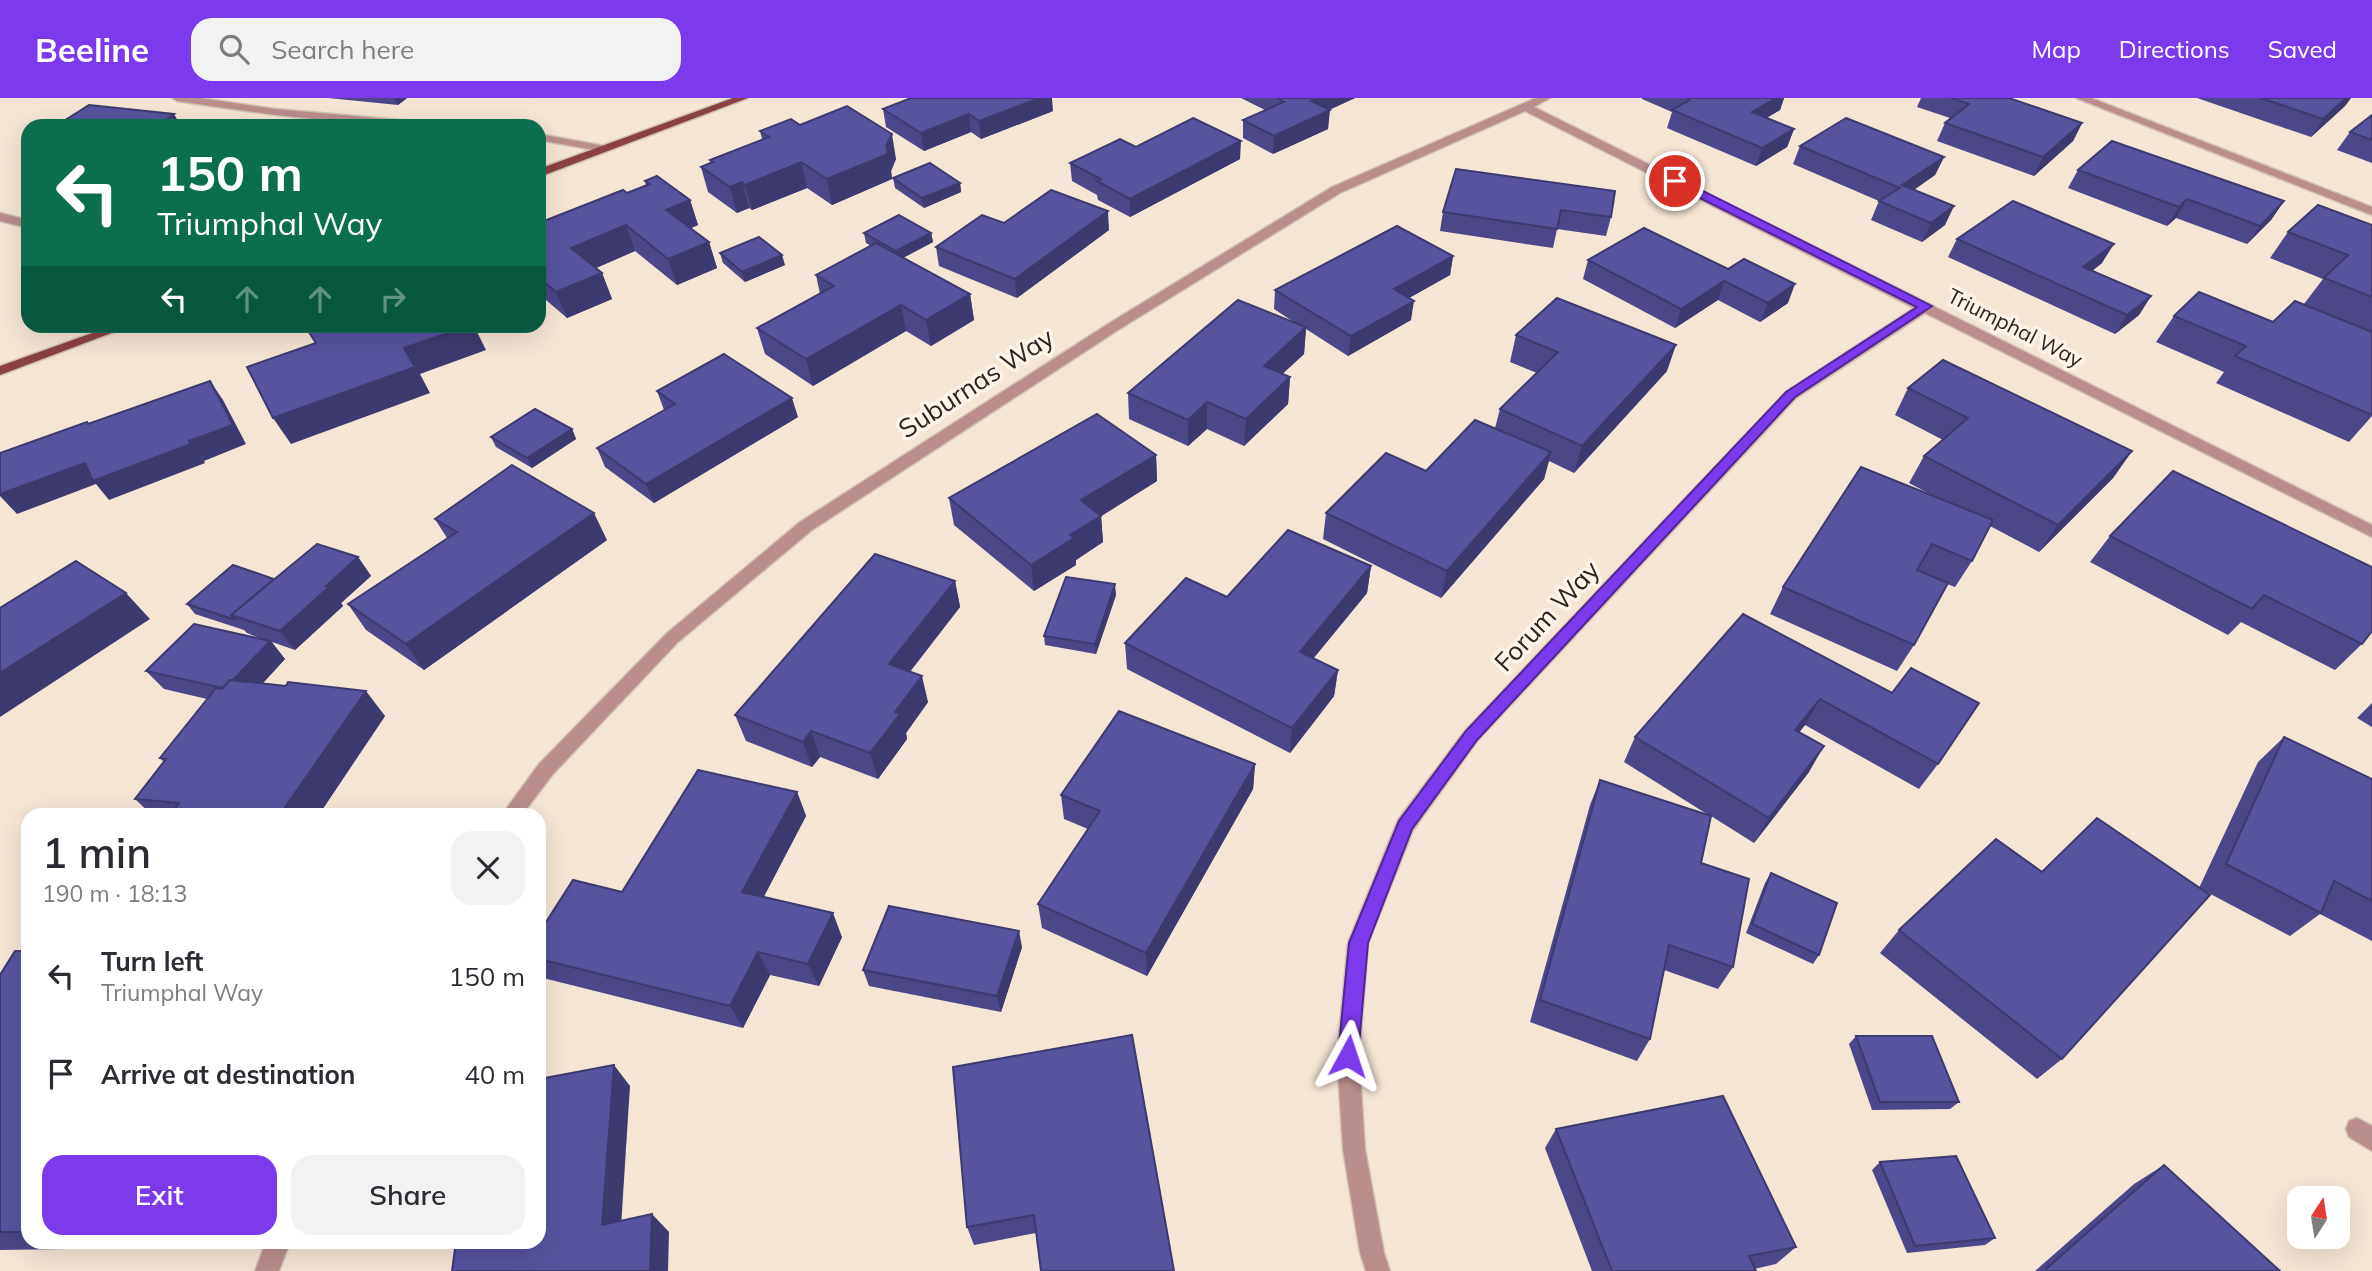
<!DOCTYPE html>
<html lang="en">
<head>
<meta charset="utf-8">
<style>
  body { margin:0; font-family:Mulish,sans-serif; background:#f2f2f3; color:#2b2b33; height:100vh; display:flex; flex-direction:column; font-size:26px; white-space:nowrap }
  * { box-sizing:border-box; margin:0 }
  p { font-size:23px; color:#7c7c81 }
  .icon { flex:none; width:38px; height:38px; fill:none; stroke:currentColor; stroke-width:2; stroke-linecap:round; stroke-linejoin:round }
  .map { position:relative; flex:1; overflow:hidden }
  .sheet { position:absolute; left:21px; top:710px; width:525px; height:441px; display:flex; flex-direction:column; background:#fff; border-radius:21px; box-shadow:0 7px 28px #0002 }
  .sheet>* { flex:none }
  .guide { position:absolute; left:21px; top:21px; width:525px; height:214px; border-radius:21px; box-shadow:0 7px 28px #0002; background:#0b6e4f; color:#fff; overflow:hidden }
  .needle { width:46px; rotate:12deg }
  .buttons { position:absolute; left:2287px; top:1088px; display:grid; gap:14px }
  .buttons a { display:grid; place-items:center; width:63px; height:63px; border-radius:14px; background:#fff; box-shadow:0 7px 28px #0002; font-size:35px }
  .pin { position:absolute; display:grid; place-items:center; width:60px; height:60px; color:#fff; margin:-30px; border:4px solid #fff; border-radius:50%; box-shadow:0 2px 7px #0007 }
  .me { position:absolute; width:77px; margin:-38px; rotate:5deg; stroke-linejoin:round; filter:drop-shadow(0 0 5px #0008) }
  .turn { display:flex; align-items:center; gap:24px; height:147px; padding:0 21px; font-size:32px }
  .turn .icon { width:91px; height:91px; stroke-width:2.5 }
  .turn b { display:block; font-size:49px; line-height:60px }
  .lanes { display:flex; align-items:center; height:66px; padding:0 21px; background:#0003; justify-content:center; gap:35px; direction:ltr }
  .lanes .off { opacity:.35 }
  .round { display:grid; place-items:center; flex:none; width:74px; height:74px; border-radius:21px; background:#f2f2f3 }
  .head { display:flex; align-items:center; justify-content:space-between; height:119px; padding:0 21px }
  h1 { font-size:42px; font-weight:600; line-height:52px }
  .primary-button { display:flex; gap:14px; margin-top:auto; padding:14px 21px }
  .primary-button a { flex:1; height:80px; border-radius:21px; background:#7c3aed; color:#fff; font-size:28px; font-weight:600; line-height:80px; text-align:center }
  .primary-button a+a { background:#f2f2f3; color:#2b2b33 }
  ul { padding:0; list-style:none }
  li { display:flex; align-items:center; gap:21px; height:98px; padding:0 21px }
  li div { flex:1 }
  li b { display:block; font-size:26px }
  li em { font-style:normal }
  header { display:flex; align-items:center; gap:42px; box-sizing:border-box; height:98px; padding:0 35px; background:#7c3aed; color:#fff }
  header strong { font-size:33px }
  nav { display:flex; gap:38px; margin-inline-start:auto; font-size:24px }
  .search { width:490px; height:63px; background:#f2f2f3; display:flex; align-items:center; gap:18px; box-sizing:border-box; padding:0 24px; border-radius:21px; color:#7c7c81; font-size:26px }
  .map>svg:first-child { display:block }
</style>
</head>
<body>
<header>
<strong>Beeline</strong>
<div class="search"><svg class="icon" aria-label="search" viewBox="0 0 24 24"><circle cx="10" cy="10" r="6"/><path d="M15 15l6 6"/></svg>Search here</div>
<nav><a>Map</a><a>Directions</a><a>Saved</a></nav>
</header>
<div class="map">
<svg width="2372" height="1173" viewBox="0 0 2372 1173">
  <rect width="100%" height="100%" fill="#f5e5d5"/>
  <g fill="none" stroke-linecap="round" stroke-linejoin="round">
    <g stroke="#d1c2b4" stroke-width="3">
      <g id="minor">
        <path d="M 172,0 L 200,0 L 275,11 L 432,25 L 438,28 C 350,28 263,16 177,3 Z"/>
        <polygon points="1536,0 1550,0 1534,9 2372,427 2372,439 1925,215 1796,300 1477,643 1413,732 1368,845 1359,958 1365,1051 1384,1155 1390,1173 1366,1173 1360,1155 1343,1051 1337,958 1348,845 1398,722 1465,633 1786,294 1914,210 1525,13 1340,95 1118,232 812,432 678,544 553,676 521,718 501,718 539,666 666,536 800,424 1108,226 1332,89"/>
        <polygon points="2076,0 2091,0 2372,109 2372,117"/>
        <polygon points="539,36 605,48 611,51 605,54 539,42"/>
        <polygon points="0,115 28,122 28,130 0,123"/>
        <polygon points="2357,1020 2372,1028 2372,1053 2349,1039 2346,1031 2349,1023"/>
        <polygon points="266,1144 290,1144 279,1173 255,1173"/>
      </g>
    </g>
    <g stroke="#d1c2b4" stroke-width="3">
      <g id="major">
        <polygon points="733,0 748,0 539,79 539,71"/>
        <polygon points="112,228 130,228 0,277 0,268"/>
      </g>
    </g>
    <use href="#minor" fill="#b98e8d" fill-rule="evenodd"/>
    <use href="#major" fill="#8b4143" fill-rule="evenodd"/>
  </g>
  <g fill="#4b4789">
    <polygon points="328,0 407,0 398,7"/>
    <polygon points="1241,0 1355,0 1329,12 1328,31 1273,56 1243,40 1243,22 1265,12"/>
    <polygon points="1642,0 1784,0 1780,12 1766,20 1794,31 1787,49 1756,68 1667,30 1672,14 1642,1"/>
    <polygon points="1921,0 2009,0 2082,25 2073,43 2034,78 1937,43 1945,25 1950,20 1917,9"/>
    <polygon points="2197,0 2351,0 2345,8 2311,39"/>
    <polygon points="883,11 1053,13 981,41 971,34 924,53 886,29"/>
    <polygon points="2372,17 2372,65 2337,52 2350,34"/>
    <polygon points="800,27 896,61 891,73 892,81 832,107 807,90 752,112 749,110 737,115 708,94 701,69 711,65 710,62 762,41 760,33"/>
    <polygon points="1800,48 1944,59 1935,77 1914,92 1945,127 1922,144 1871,122 1879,103 1793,66"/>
    <polygon points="1136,49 1240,61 1130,119 1098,102 1097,97 1072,83 1070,65"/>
    <polygon points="1456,71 1611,119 1606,138 1557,131 1553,150 1440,133 1443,114"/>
    <polygon points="2078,72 2284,103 2271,122 2247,146 2176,120 2167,128 2068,90"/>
    <polygon points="893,80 960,85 961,94 924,110 895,90"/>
    <polygon points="645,83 690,102 698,127 691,130 709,144 717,170 677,187 635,153 596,170 602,175 612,201 567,220 539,196 539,125 646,88"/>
    <polygon points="1004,125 1109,132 1017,200 939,168 936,149"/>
    <polygon points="2372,127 2372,234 2304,206 2323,181 2270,160 2288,134"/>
    <polygon points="1644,130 1788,205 1760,224 1718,202 1675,230 1583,181 1588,162"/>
    <polygon points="864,135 931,135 933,144 903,160 970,196 974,222 931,248 906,233 813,288 765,256 757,230 820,196 816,177 871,148 866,145"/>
    <polygon points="1957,141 2102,165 2092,173 2151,198 2139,217 2115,236 1948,159"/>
    <polygon points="720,155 785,167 745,184 723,165"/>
    <polygon points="1453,158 1450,177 1409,200 1411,222 1348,258 1306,231 1304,256 1282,276 1290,279 1288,306 1244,348 1207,331 1188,348 1129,321 1128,295 1297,226 1274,211 1275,192"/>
    <polygon points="2174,218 2273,224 2372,234 2372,318 2349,344 2216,285 2224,274 2156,244"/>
    <polygon points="1516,237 1667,273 1574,375 1549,363 1544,381 1441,500 1323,441 1326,415 1426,373 1495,330 1500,311 1537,275 1510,264"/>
    <polygon points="1908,290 2132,353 2113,380 2039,454 1990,428 1972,463 1955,489 1947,486 1914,547 1897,573 1770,516 1783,489 1939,401 1909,385 1924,358 1943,342 1895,317"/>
    <polygon points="657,293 798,319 654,405 605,369 597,350 664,312"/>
    <polygon points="572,331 576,341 532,370 496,349 491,339"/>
    <polygon points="1156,357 1157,383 1101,418 1103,444 1076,462 1076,467 1034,493 954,427 949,400"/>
    <polygon points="2173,373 2362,546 2335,572 2241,524 2228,537 2090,464 2110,438"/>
    <polygon points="435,421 607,442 424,572 366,532 348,506 447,440"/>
    <polygon points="358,459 371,478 341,505 343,508 295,552 272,544 285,561 263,585 385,618 318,718 153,718 135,701 164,664 160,660 207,601 164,591 146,573 261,541 247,535 244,532 195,516 187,506 274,481"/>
    <polygon points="1371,468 1367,495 1313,561 1338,572 1334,598 1290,655 1127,571 1125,545 1227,499"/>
    <polygon points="955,483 960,509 910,574 928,604 906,635 907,641 878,681 820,659 812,669 746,643 735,617"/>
    <polygon points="1116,497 1096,556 1045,547 1044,538"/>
    <polygon points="1743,516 1938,666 1919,691 1805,627 1799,634 1809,674 1754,745 1711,718 1701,765 1733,869 1718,891 1664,872 1650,941 1637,963 1530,924 1590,707 1600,682 1710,718 1624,664 1635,639"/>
    <polygon points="2372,605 2372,629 2357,620"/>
    <polygon points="2284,639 2372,681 2372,843 2320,816 2290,838 2201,791 2062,961 2037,981 1880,855 1899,832 2042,774 2199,790 2258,664"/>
    <polygon points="1255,666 1253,691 1147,878 1042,830 1038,806 1088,731 1064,721 1061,697"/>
    <polygon points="797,694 806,718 763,799 842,839 819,888 770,877 743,930 543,880 539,875 539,835 622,794"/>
    <polygon points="1771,775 1819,857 1813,866 1746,835 1765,785"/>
    <polygon points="1022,849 1001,914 869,888 863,872"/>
    <polygon points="28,853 28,1144 69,1144 65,1151 0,1152 0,877"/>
    <polygon points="1132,937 1036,1135 974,1147 967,1129"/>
    <polygon points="1856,938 1959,1004 1950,1011 1872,1012 1849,946"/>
    <polygon points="1556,1031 1796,1149 1776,1166 1754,1171 1756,1173 1592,1173 1545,1050"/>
    <polygon points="1880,1064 1995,1140 1985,1147 1907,1155 1872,1072"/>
    <polygon points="2164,1067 2280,1173 2035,1173 2134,1086"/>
  </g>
  <g fill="#3d3a6f">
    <polygon points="394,0 407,0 398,7"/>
    <polygon points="1040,0 1052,0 1053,13 981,41 979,23"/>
    <polygon points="1317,0 1355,0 1309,21 1311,3"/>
    <polygon points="1776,0 1784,0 1780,12 1746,32 1752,14"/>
    <polygon points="2346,0 2351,0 2345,8 2311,39 2323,21"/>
    <polygon points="1330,12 1328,31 1273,56 1274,38"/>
    <polygon points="174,16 181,28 157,28"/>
    <polygon points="969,16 971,34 924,53 921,35"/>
    <polygon points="2082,25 2073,43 2034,78 2043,59"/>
    <polygon points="1794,31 1787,49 1756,68 1762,50"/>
    <polygon points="892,36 896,61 891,73 892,81 832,107 827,81 886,48"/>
    <polygon points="1241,43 1240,61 1130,119 1130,101"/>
    <polygon points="1944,59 1935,77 1894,105 1902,87"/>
    <polygon points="801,64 807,90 752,112 745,87"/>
    <polygon points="742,84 749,110 737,115 730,89"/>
    <polygon points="960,85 961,94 924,110 922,100"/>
    <polygon points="2187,101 2176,120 2167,128 2179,109"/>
    <polygon points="690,102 698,127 675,137 666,112"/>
    <polygon points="2284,103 2271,122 2247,146 2260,128"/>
    <polygon points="1954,108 1945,127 1922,144 1931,125"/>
    <polygon points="1108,113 1109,132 1017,200 1015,181"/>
    <polygon points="626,127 635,153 582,176 571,150"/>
    <polygon points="931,135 933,144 897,163 896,153"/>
    <polygon points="709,144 717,170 677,187 668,161"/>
    <polygon points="2114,146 2102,165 2072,188 2083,169"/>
    <polygon points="782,157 785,167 745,184 742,174"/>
    <polygon points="1453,158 1450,177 1391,210 1394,191"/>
    <polygon points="602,175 612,201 567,220 556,194"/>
    <polygon points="1724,183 1718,202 1675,230 1681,211"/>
    <polygon points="1795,186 1788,205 1760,224 1768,205"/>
    <polygon points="970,196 974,222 931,248 926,222"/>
    <polygon points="2151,198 2139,217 2115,236 2127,217"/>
    <polygon points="1414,203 1411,222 1348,258 1351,238"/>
    <polygon points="901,207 906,233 813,288 806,261"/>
    <polygon points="468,228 474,228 486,252 420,276 430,295 291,346 273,320 404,250"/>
    <polygon points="1306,229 1304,256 1262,295 1264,268"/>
    <polygon points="1676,247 1667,273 1574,375 1582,348"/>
    <polygon points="1290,279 1288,306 1244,348 1246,321"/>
    <polygon points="210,283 223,302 246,346 204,363 205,365 109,402 96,386 17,416 0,398 0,396 85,365 189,343"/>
    <polygon points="792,300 798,319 654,405 646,386"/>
    <polygon points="1207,304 1207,331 1188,348 1188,322"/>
    <polygon points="572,331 576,341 532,370 527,360"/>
    <polygon points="2132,353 2113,380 2039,454 2058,427"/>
    <polygon points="1551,354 1544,381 1441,500 1447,473"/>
    <polygon points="1156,357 1157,383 1084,429 1081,402"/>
    <polygon points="594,415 607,442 424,572 406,546"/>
    <polygon points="1101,418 1103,444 1076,462 1076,467 1034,493 1031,467 1070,437"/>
    <polygon points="358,459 371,478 341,505 343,508 295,552 280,533 326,488"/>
    <polygon points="1371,468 1367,495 1297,580 1300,554"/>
    <polygon points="955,483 960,509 895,592 889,566"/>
    <polygon points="1115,486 1116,497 1096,556 1095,546"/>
    <polygon points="126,495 150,521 0,619 0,575"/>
    <polygon points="270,543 285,561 241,609 225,590"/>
    <polygon points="1338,572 1334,598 1290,655 1292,630"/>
    <polygon points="922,578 928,604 906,635 907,641 878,681 870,655 895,614"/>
    <polygon points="366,593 385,618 318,718 279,718"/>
    <polygon points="1820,601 1805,627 1781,658 1795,632"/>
    <polygon points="811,633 820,659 812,669 803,644"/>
    <polygon points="1824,648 1809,674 1754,745 1769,720"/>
    <polygon points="1255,666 1253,691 1147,878 1146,855"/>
    <polygon points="797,694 806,718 754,818 742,794"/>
    <polygon points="833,815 842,839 819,888 808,866"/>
    <polygon points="1019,833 1022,849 1001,914 997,898"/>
    <polygon points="758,854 770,877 743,930 730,908"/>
    <polygon points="614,967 630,988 620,1144 602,1127"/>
    <polygon points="652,1116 669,1134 668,1173 650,1173"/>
    <polygon points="51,1144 69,1144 65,1151"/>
  </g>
  <g fill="#57539f" stroke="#3d3a6f" stroke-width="2">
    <polygon points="911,0 1040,0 979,23 969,16 921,35 883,11"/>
    <polygon points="1277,0 1317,0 1311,3 1330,12 1274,38 1243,22 1284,4"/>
    <polygon points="1687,0 1776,0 1752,14 1794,31 1762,50 1672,12 1690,2"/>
    <polygon points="1951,0 2009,0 2082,25 2043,59 1945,25 1969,6"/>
    <polygon points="2261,0 2346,0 2323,21"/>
    <polygon points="89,7 174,16 157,28 56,28"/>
    <polygon points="847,8 892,36 886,48 888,56 827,81 801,64 745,87 742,84 730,89 701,69 713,64 710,62 769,39 760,33 791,21 800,27"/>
    <polygon points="2372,17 2372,42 2350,34"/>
    <polygon points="1193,20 1241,43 1130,101 1097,83 1101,81 1070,65 1120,41 1136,49"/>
    <polygon points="1846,20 1944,59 1902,87 1954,108 1931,125 1879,103 1900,90 1800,48"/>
    <polygon points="2112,43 2284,103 2260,128 2187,101 2179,109 2078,72"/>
    <polygon points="930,65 960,85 922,100 893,80"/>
    <polygon points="1456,71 1615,93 1611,119 1561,112 1557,131 1443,114"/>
    <polygon points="657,78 690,102 666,112 709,144 668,161 626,127 571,150 602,175 556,194 539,180 539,125 623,92 627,95 650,86 645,83"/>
    <polygon points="1051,92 1108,113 1015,181 936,149 982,117 1004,125"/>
    <polygon points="2013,103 2114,146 2083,169 2151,198 2127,217 1957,141"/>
    <polygon points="2318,107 2372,127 2372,199 2324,180 2348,157 2288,134"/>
    <polygon points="899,117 931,135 896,153 864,135"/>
    <polygon points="1397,128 1453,158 1394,191 1414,203 1351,238 1275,192"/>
    <polygon points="1644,130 1728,171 1744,161 1795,186 1768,205 1724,183 1681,211 1588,162"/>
    <polygon points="759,139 782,157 742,174 720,155"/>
    <polygon points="876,145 970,196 926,222 901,207 806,261 757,230 834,188 816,177"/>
    <polygon points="2199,194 2273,224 2295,203 2372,234 2372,317 2235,258 2246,248 2174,218"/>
    <polygon points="1557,200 1676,247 1582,348 1500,311 1558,254 1516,237"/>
    <polygon points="1238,202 1306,229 1264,268 1290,279 1246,321 1207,304 1188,322 1128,295"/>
    <polygon points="305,228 468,228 404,250 415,269 273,320 247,269 316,245"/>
    <polygon points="724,256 792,300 646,386 597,350 675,306 657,293"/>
    <polygon points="1943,262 2132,353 2058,427 1924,358 1968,320 1908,290"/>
    <polygon points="210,283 233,327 189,343 191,346 93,383 85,365 0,396 0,355 87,324 88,326"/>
    <polygon points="535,311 572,331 527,360 491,339"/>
    <polygon points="1097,316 1156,357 1081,402 1101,418 1070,437 1074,440 1031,467 949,400"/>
    <polygon points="1475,322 1551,354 1447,473 1326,415 1386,355 1426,373"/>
    <polygon points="512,367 594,415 406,546 348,506 457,434 435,421"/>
    <polygon points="1861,369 1993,422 1972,463 1932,446 1917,472 1948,485 1914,547 1783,489"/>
    <polygon points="2173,373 2372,469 2372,533 2362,546 2264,497 2252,511 2110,438"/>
    <polygon points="1288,432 1371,468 1300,554 1338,572 1292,630 1125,545 1186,480 1227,499"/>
    <polygon points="317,446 358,459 326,488 329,489 280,533 231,517"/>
    <polygon points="875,456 955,483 889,566 922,578 895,614 900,616 870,655 811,633 803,644 735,617"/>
    <polygon points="76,463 126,495 0,575 0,510"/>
    <polygon points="233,467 274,481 231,517 236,522 187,506"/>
    <polygon points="1066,479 1115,486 1095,546 1044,538"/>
    <polygon points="1743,516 1892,595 1911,570 1979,605 1938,666 1820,601 1795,632 1824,648 1769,720 1635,639"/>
    <polygon points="194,526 270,543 233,582 230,582 223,590 146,573"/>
    <polygon points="230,582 286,588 288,584 366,593 279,718 169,718 179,705 135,701 166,661 160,660 216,590 222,591"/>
    <polygon points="1119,613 1255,666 1146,855 1038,806 1100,713 1061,697"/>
    <polygon points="2284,639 2372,681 2372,803 2334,783 2321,815 2226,766"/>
    <polygon points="698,672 797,694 742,794 833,815 808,866 758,854 730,908 539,861 539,835 573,782 622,794"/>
    <polygon points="1600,682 1711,718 1701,765 1749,781 1733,869 1669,847 1650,941 1540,902"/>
    <polygon points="2097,720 2210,797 2062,961 1899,832 1996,741 2042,774"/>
    <polygon points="1771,775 1837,805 1819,857 1752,826"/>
    <polygon points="889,808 1019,833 997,898 863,872"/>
    <polygon points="15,853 28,853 28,1134 0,1134 0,877"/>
    <polygon points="1132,937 1174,1173 1041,1173 1034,1117 967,1129 953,969"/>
    <polygon points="1856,938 1932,938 1959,1004 1880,1004"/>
    <polygon points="614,967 602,1127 652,1116 650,1173 452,1173 456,1144 539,1144 539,981"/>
    <polygon points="1723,998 1796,1149 1749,1158 1756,1173 1612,1173 1556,1031"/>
    <polygon points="1956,1058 1995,1140 1915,1148 1880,1064"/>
    <polygon points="2164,1067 2280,1173 2047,1173 2046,1171"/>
  </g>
  <polygon fill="#7c3aed" stroke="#51269a" stroke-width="2" points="1672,81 1679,81 1932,208 1795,299 1477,642 1412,731 1368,845 1358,958 1355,964 1348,967 1341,964 1338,958 1349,845 1399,723 1466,633 1786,294 1917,209 1672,86"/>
  <g text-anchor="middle" stroke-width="7" stroke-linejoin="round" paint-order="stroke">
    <g font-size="21" fill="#2b251f" stroke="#fdf3e9">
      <text transform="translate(2015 230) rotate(27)" y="7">Triumphal Way</text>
    </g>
    <g font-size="26" fill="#2b251f" stroke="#fdf3e9">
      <text transform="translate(976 285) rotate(-33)" y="9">Suburnas Way</text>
      <text transform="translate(1547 518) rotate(-47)" y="9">Forum Way</text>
    </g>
  </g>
</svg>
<div class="buttons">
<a><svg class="needle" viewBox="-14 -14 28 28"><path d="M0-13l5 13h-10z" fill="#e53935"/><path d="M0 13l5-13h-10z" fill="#7c7c81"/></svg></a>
</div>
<div class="pin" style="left:1675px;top:83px;background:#d93025"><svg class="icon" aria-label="arrive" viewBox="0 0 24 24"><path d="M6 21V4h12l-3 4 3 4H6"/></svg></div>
<svg class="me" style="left:1348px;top:958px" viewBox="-20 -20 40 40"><path d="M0-17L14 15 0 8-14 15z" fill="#7c3aed" stroke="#fff" stroke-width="4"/></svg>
<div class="guide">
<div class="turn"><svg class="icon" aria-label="left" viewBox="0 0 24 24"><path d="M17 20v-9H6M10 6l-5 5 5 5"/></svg><div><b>150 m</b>Triumphal Way</div></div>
<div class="lanes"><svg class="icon" aria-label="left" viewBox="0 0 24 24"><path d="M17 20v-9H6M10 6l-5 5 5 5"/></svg><svg class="icon off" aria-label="ahead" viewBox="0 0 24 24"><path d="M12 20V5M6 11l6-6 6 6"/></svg><svg class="icon off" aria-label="ahead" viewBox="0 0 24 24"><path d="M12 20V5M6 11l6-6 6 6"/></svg><svg class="icon off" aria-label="right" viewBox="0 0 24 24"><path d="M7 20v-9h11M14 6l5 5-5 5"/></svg></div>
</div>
<section class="sheet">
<div class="head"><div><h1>1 min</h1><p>190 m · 18:13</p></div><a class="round"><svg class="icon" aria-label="close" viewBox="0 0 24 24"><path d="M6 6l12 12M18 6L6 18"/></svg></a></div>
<ul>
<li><svg class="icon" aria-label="left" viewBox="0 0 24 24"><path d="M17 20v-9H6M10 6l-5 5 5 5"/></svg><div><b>Turn left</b><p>Triumphal Way</p></div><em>150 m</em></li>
<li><svg class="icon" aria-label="arrive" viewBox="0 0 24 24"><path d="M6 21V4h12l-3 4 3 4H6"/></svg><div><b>Arrive at destination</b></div><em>40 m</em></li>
</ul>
<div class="primary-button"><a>Exit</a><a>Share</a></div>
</section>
</div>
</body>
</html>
